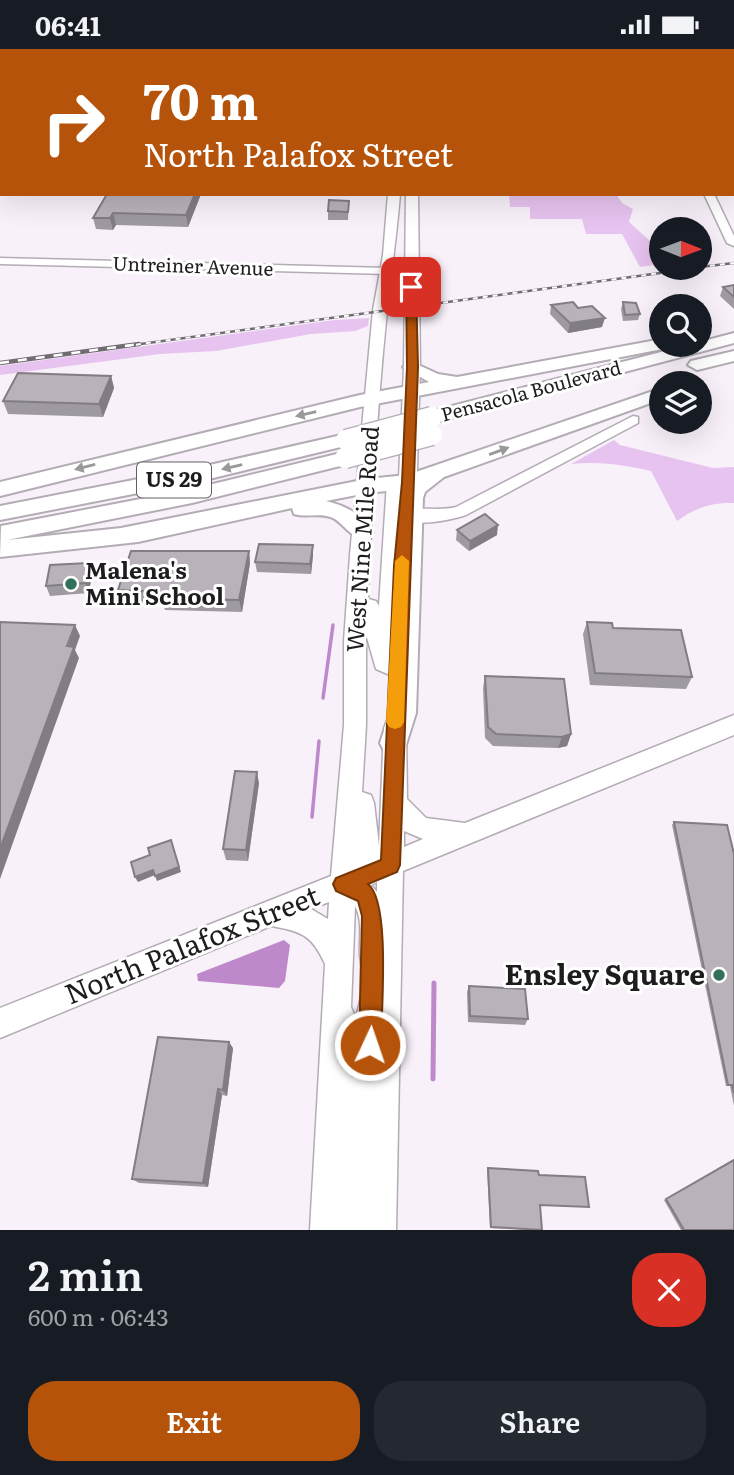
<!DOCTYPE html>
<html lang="en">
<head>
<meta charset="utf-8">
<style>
  body { margin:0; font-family:Literata,serif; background:#242831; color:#f1f3f6; height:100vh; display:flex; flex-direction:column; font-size:26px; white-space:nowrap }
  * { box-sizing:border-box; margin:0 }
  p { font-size:23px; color:#9ea1a6 }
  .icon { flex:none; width:38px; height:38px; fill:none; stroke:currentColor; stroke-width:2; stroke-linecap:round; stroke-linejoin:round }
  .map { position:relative; height:1181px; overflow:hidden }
  .side { display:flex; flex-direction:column; background:#171b24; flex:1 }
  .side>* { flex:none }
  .banner { position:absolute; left:0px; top:0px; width:735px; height:147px; box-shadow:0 7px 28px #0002; background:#b45309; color:#fff; overflow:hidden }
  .needle { width:46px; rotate:91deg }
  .controls { position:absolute; left:649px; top:168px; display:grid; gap:14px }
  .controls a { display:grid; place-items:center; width:63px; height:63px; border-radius:50%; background:#171b24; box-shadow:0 7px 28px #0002; font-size:35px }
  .pin { position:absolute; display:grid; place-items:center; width:60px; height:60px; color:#fff; margin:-30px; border-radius:14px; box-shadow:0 4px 10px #0006 }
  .me { position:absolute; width:77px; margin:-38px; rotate:3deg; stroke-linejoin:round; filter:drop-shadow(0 0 5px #0008) }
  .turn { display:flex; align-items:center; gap:24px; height:147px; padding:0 28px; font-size:32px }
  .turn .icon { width:91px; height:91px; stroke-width:2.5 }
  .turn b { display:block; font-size:49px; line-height:60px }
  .round { display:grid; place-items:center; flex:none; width:74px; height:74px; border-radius:28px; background:#242831 }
  .headline { display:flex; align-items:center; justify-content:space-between; height:119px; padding:0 28px }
  h1 { font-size:42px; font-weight:600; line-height:52px }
  .cta { display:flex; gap:14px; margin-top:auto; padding:14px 28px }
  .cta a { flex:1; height:80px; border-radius:28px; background:#b45309; color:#fff; font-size:28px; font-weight:600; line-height:80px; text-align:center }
  .cta a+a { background:#242831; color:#f1f3f6 }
  .status { display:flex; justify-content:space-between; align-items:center; height:49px; padding:0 35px; background:#171b24; direction:ltr }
  .status svg { height:19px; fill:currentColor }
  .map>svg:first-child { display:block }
</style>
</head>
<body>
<div class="status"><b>06:41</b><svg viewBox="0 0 49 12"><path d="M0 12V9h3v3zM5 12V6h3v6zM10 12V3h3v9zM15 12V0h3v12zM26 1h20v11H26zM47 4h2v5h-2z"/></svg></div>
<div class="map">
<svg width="734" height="1181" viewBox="0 0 734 1181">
  <rect width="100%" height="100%" fill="#f8f1fa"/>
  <g fill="#e7c3ef">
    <polygon points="509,145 616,145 622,154 633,160 629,173 661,202 661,215 640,218 622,185 586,185 582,170 530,170 530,158 510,158"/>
    <polygon points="369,269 368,277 355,282 311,285 216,302 160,305 0,326 0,317 335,271"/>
    <path d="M 614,391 L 620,396 L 713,419 L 734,418 L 734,454 C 712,453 695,459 677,472 L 651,422 C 624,416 599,412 571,415 Z"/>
  </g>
  <polygon fill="#be89ca" points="284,891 290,896 285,932 279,939 198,932 197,925"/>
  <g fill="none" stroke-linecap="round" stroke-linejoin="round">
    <g stroke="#be89ca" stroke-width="3.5">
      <polyline points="323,649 333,576"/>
      <polyline points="312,768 319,692"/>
    </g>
    <polyline stroke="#be89ca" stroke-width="5" points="433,1030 434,934"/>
    <g stroke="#b4acb5" stroke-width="3">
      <g id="minor">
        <rect x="0" y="42" width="2" height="4"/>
        <rect x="733" y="55" width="1" height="4"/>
        <polygon points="0,73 2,73 0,80"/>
        <rect x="733" y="128" width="1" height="6"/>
        <polygon points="704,145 714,145 734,187 734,197 727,194"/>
        <polygon points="0,209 387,219 393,222 387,225 0,215"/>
        <path d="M 633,367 L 638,368 L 638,374 L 466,466 C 451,471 410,480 398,467 C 409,455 440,463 456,458 Z"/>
      </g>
    </g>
    <g stroke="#b4acb5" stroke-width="3">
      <g id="major">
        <rect x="400" y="0" width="8" height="2"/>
        <path d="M 388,145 L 400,145 C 397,185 391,223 387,262 C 377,357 372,454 368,550 L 376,552 L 379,557 L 387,433 L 390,429 L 399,428 L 404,318 L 406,145 L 418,145 L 420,318 L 416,454 L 413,458 L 404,459 L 399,560 L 409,597 L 405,603 L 398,605 L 392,603 L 393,609 L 405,614 L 408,620 L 405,626 L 397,629 L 376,620 L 366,585 L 366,676 L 362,743 L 371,746 L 374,754 L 379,797 L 384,679 L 387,672 L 395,669 L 403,672 L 406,679 L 407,750 L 426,769 L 465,774 L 734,666 L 734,686 L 403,822 L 396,1181 L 310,1181 L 325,915 C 312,886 301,882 271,877 L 0,989 L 0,959 L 331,827 L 344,676 L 344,592 L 350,506 L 373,261 L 383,206 ZM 404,782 L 423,790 L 404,798 ZM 377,833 L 377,843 L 371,836 ZM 329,853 L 328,870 L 311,860 ZM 355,857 C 366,877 355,901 363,921 L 373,925 L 372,943 L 361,947 L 356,970 L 351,958 Z"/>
      </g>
    </g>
    <g stroke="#b4acb5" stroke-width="4">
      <g id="highway">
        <polygon points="734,284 734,294 432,374 422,368 425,364 688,296 700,296 700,293"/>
        <polygon points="662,290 662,296 670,296 668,299 360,358 0,447 0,433 360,346 429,333 403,318 412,313 438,325 457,328"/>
        <polygon points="734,302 734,312 697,321 688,316 691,312"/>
        <path d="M 662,339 L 662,350 L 444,428 L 425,443 L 423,449 L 416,664 L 404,702 L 394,706 L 384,702 L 380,694 L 390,664 L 401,449 L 406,440 L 367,444 L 326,452 C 346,457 362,465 373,483 L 370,488 C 352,493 347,477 333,469 C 320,463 307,469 294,465 L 292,459 L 138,493 L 0,508 L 1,477 L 192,440 L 345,403 L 352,404 L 355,409 L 352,414 L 192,454 L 7,491 L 121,479 L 367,430 L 407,426 Z"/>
        <polygon points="346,385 353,387 356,391 353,395 205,431 0,471 0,457 205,417"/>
      </g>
    </g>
    <use href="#minor" fill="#fff" fill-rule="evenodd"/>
    <use href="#major" fill="#fff" fill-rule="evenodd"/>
    <use href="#highway" fill="#fff" fill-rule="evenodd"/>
    <g stroke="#716c72" stroke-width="2.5">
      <g id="rail-far1">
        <polyline points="700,218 734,214"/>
        <polyline points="126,297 697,219"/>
      </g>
    </g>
    <g stroke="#716c72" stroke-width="4.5">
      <polyline id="rail" points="0,314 139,295"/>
    </g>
    <use href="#rail-far1" stroke="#fff" stroke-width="2" stroke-dasharray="5" stroke-linecap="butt"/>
    <use href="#rail" stroke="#fff" stroke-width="2.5" stroke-dasharray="9" stroke-linecap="butt"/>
    <g stroke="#b4acb5" stroke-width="23" stroke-linecap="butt">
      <g id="highway-bridge">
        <polyline points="346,391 432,368"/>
        <polyline points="345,409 432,386"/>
      </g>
    </g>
    <use href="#highway-bridge" stroke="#fff" stroke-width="20"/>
  </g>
  <g fill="#9f99a1">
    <polygon points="183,0 272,0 271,2 183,2"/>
    <polygon points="201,145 188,178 116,176 113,181 96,180 93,169"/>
    <polygon points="349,152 348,171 328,171 328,162"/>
    <polygon points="734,236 734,260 720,247 723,238"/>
    <polygon points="623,253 640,265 638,271 623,272 621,260"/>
    <polygon points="551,256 578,259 602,278 568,284 550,265"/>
    <polygon points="111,327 114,339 103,368 8,365 3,352"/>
    <polygon points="457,481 497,486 469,502 456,491"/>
    <polygon points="313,496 313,506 311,525 257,523 255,513"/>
    <polygon points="249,502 250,514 242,563 165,561 163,555 122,553 118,541"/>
    <polygon points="92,523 89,544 50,547 46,537"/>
    <polygon points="587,573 613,579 692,628 686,640 590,636 583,585"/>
    <polygon points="485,627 571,685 567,697 558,699 493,697 485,689 483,639"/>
    <polygon points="259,734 248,812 226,811 223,800"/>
    <polygon points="674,773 734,805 734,1057 730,1037 726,1037 672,776"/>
    <polygon points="469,937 528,970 525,976 468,973 467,943"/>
    <polygon points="233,999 227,1047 222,1046 208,1138 139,1134 132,1130"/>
    <polygon points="734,1110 734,1181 681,1181 664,1151"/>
    <polygon points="488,1119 539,1126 589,1158 540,1156 541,1181 490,1179 487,1120"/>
  </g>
  <g fill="#827d83">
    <polygon points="195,145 201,145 188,178 186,166"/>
    <polygon points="113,164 116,176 113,181 110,169"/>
    <polygon points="605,269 602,278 568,284 570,274"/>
    <polygon points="111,327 114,339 103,368 99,355"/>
    <polygon points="498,476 497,486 469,502 470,492"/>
    <polygon points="313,496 313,506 311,525 310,515"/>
    <polygon points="249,502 250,514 242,563 239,551"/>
    <polygon points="88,514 92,523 89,544 85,534"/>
    <polygon points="75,576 80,587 75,601 79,609 0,830 0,800"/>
    <polygon points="571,685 567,697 558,699 562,688"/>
    <polygon points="257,723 259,734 248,812 246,801"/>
    <polygon points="171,791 181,823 157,832 155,827"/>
    <polygon points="153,821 155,826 138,833 135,828"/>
    <polygon points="229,993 233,999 227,1047 223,1041"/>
    <polygon points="218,1040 222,1046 208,1138 203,1134"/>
  </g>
  <g fill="#b9b2bb" stroke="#827d83" stroke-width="2">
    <polygon points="183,0 259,0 258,2 197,2 198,0"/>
    <polygon points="107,145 195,145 186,166 113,164 110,169 93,169"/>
    <polygon points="329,151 349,152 348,163 328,162"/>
    <polygon points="734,236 734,248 723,238"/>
    <polygon points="573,253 578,259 592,257 605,269 570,274 551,256"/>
    <polygon points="623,253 636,254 640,265 625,266"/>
    <polygon points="18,324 111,327 99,355 3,352"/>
    <polygon points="485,465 498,476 470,492 457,481"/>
    <polygon points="259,495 313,496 310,515 255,513"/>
    <polygon points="131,502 249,502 239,551 162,549 163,543 118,541"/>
    <polygon points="88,514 85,534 46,537 50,516"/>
    <polygon points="0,573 75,576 67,597 74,598 0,800"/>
    <polygon points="587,573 612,574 613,579 681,581 692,628 595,624"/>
    <polygon points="485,627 564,630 571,685 562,688 496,685 488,678"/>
    <polygon points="235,722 257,723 246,801 223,800"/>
    <polygon points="674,773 727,776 734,805 734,1044 732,1036 728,1036"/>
    <polygon points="171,791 179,818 155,827 153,821 135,828 131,813 150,806 148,799"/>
    <polygon points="469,937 525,940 528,970 470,967"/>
    <polygon points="158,988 229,993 223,1041 218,1040 203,1134 132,1130"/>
    <polygon points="734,1111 734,1181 684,1181 666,1150"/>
    <polygon points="488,1119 538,1122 539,1126 585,1128 589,1158 540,1156 542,1181 491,1178"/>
  </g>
  <defs><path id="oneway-solid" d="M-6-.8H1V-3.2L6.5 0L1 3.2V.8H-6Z" transform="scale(1.75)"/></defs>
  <g fill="#9a999a">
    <use href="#oneway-solid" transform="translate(306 365) rotate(167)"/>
    <use href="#oneway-solid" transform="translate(499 402) rotate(-20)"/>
    <use href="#oneway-solid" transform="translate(85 418) rotate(166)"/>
    <use href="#oneway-solid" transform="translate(232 418) rotate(167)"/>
  </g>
  <path fill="#b45309" stroke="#753606" stroke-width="2" d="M 411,235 L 416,238 L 418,318 L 400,816 L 397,823 L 368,835 C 391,853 381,964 381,996 L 378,1004 L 370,1007 L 362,1004 L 359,996 L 362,867 L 358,852 L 336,842 L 333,835 L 336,829 L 381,811 L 394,517 L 402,433 L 407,318 L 406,238 Z"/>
  <polygon fill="#f59e0b" points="402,506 409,512 404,673 401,678 395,680 389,678 386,673 395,512"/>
  <g fill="#32705c" stroke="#fff" stroke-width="2.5">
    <circle cx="71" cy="535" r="7"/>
    <circle cx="719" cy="926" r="7"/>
  </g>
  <g text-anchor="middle" stroke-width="6" stroke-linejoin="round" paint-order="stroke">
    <g font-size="19" fill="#1f1c1f" stroke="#fff">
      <text transform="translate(193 217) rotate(2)" y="7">Untreiner Avenue</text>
      <text transform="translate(531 342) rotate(-15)" y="7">Pensacola Boulevard</text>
    </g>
    <rect fill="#fff" stroke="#626062" stroke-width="2" x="137" y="413.5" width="74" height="35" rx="5"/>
    <g font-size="21" font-weight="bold" fill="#1f1c1f">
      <text x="174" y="438">US 29</text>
    </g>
    <g font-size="23" fill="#1f1c1f" stroke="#fff">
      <text transform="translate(363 490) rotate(-86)" y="8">West Nine Mile Road</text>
    </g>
    <g font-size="23" font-weight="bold" fill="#1f1c1f" stroke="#fff" text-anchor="start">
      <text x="85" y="530">Malena's<tspan x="85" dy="26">Mini School</tspan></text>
    </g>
    <g font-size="28" fill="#1f1c1f" stroke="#fff">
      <text transform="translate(192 896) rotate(-22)" y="10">North Palafox Street</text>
    </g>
    <g font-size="28" font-weight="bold" fill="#1f1c1f" stroke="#fff" text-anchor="end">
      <text x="705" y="936">Ensley Square</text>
    </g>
  </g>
</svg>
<div class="controls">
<a><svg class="needle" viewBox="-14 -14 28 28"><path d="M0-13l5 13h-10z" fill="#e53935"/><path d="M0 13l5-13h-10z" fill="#9ea1a6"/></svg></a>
<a><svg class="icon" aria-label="search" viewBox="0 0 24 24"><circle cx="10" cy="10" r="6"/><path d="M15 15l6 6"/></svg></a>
<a><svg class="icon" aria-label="layers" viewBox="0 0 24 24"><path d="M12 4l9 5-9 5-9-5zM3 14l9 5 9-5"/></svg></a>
</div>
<div class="pin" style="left:411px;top:238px;background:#d93025"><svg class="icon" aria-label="arrive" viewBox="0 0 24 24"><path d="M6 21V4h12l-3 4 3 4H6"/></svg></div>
<svg class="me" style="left:370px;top:996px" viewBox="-20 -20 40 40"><circle r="17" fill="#b45309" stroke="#fff" stroke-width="3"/><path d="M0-11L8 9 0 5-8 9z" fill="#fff"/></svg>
<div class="banner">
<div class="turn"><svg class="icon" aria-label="right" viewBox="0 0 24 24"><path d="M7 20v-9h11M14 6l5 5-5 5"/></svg><div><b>70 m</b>North Palafox Street</div></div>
</div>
</div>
<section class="side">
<div class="headline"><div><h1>2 min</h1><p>600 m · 06:43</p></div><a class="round" style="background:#d93025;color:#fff"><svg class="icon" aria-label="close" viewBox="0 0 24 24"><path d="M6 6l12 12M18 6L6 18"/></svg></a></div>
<div class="cta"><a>Exit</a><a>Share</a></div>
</section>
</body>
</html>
